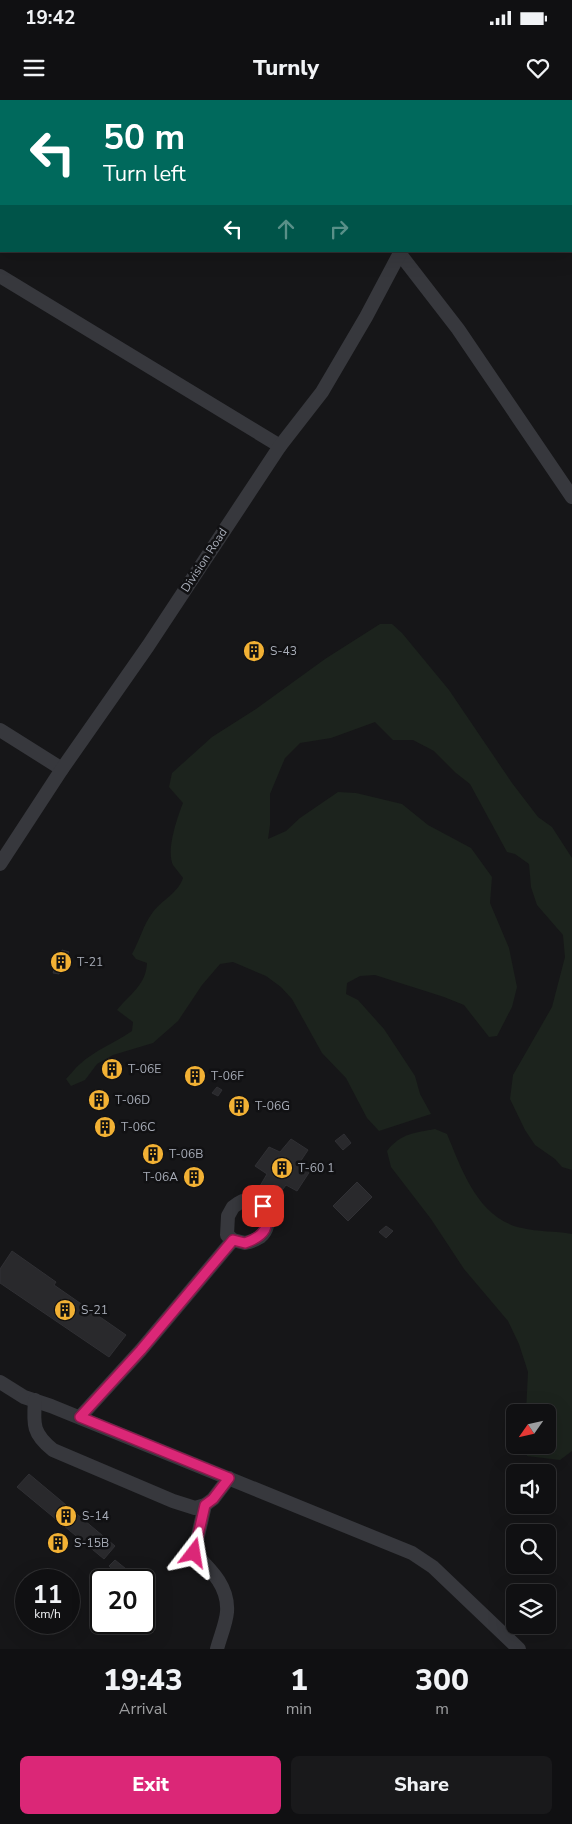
<!DOCTYPE html>
<html lang="en">
<head>
<meta charset="utf-8">
<style>
  body { margin:0; font-family:"Nunito Sans",sans-serif; background:#19191b; color:#f1f3f6; height:100vh; display:flex; flex-direction:column; font-size:19px; white-space:nowrap }
  * { box-sizing:border-box; margin:0 }
  p { font-size:16px; color:#9c9d9f }
  .icon { flex:none; width:28px; height:28px; fill:none; stroke:currentColor; stroke-width:2; stroke-linecap:round; stroke-linejoin:round }
  .map { position:relative; height:1549px; overflow:hidden }
  .sheet { display:flex; flex-direction:column; background:#101012; flex:1 }
  .sheet>* { flex:none }
  .guide { position:absolute; left:0px; top:0px; width:572px; height:152px; box-shadow:0 5px 20px #0002,0 0 0 1px #303032; background:#00695c; color:#fff; overflow:hidden }
  .needle { width:32px; rotate:236deg }
  .buttons { position:absolute; left:506px; top:1304px; display:grid; gap:10px }
  .buttons a { display:grid; place-items:center; width:50px; height:50px; border-radius:8px; background:#101012; box-shadow:0 5px 20px #0002,0 0 0 1px #303032; font-size:25px }
  .speed { position:absolute; left:15px; top:1469px; display:flex; gap:10px; font-size:25px; font-weight:700; text-align:center }
  .speed>* { display:grid; place-content:center; width:65px; height:65px; border-radius:50%; background:#101012; box-shadow:0 5px 20px #0002,0 0 0 1px #303032; line-height:1 }
  .speed small { font-size:12px; font-weight:400 }
  .speed .limit { border:2px solid #111; border-radius:8px; background:#fff; color:#111 }
  .pin { position:absolute; display:grid; place-items:center; width:42px; height:42px; color:#fff; margin:-21px; border-radius:10px; box-shadow:0 2px 8px #0006 }
  .me { position:absolute; width:55px; margin:-28px; rotate:14deg; stroke-linejoin:round; filter:drop-shadow(0 0 4px #0008) }
  .turn { display:flex; align-items:center; gap:18px; height:105px; padding:0 20px; font-size:22px }
  .turn .icon { width:65px; height:65px; stroke-width:2.5 }
  .turn b { display:block; font-size:35px; line-height:42px }
  .lanes { display:flex; align-items:center; height:48px; padding:0 20px; background:#0003; justify-content:center; gap:25px; direction:ltr }
  .lanes .off { opacity:.35 }
  .eta { display:flex; justify-content:space-evenly; align-items:center; height:85px; text-align:center }
  .eta b { font-size:30px; font-weight:800; line-height:35px }
  .button { display:flex; gap:10px; margin-top:auto; padding:10px 20px }
  .button a { flex:1; height:58px; border-radius:8px; background:#db2777; color:#fff; font-size:20px; font-weight:800; line-height:58px; text-align:center }
  .button a+a { background:#19191b; color:#f1f3f6 }
  .status { display:flex; justify-content:space-between; align-items:center; height:35px; padding:0 25px; background:#101012; direction:ltr }
  .status svg { height:14px; fill:currentColor }
  header { display:flex; justify-content:space-between; align-items:center; height:65px; padding:0 20px; background:#101012; font-size:22px; font-weight:800 }
  .map>svg:first-child { display:block }
</style>
</head>
<body>
<div class="status"><b>19:42</b><svg viewBox="0 0 49 12"><path d="M0 12V9h3v3zM5 12V6h3v6zM10 12V3h3v9zM15 12V0h3v12zM26 1h20v11H26zM47 4h2v5h-2z"/></svg></div>
<header><svg class="icon" aria-label="menu" viewBox="0 0 24 24"><path d="M4 6h16M4 12h16M4 18h16"/></svg>Turnly<svg class="icon" aria-label="heart" viewBox="0 0 24 24"><path d="M12 20l-8-8c-3-5 5-10 8-4 3-6 11-1 8 4z"/></svg></header>
<div class="map">
<svg width="572" height="1549" viewBox="0 0 572 1549">
  <rect width="100%" height="100%" fill="#161618"/>
  <g fill="#1c231d">
    <path d="M 380,524 L 392,524 L 402,533 L 449,590 L 512,683 L 538,717 L 552,727 L 572,758 L 572,1070 L 562,1067 L 555,1059 L 535,1045 L 525,1030 L 510,999 L 513,975 L 552,907 L 565,857 L 563,835 L 537,805 L 531,787 L 529,764 L 515,754 L 507,752 L 470,684 L 456,673 L 434,651 L 413,640 L 393,640 L 375,622 L 331,638 L 300,643 L 285,658 L 270,694 L 270,725 L 268,739 L 286,731 L 300,718 L 338,692 L 356,693 L 402,704 L 428,725 L 471,748 L 492,777 L 490,803 L 509,848 L 517,887 L 512,907 L 497,936 L 489,937 L 464,905 L 444,897 L 375,875 L 360,876 L 347,883 L 346,894 L 358,900 L 384,929 L 415,976 L 420,994 L 431,1014 L 379,1031 L 367,1018 L 346,978 L 322,953 L 292,899 L 281,887 L 266,876 L 233,862 L 220,864 L 202,885 L 178,921 L 153,943 L 113,955 L 97,964 L 85,980 L 71,986 L 66,979 C 71,974 75,968 80,964 C 95,950 115,943 132,931 L 133,922 L 117,910 C 130,894 146,885 147,863 L 136,859 L 132,854 C 140,840 143,825 153,812 C 162,800 178,793 183,778 C 180,774 176,769 173,765 C 166,751 177,718 183,703 L 169,687 L 172,673 L 212,637 L 256,609 L 325,559 Z"/>
    <path d="M 435,1029 L 447,1034 C 462,1070 478,1119 522,1128 C 538,1132 556,1131 572,1134 L 572,1351 L 560,1360 L 527,1356 L 527,1345 L 548,1345 L 548,1312 L 526,1312 L 528,1272 L 519,1244 L 508,1221 L 464,1169 L 431,1119 L 391,1067 L 387,1051 C 401,1033 415,1033 435,1029 Z"/>
  </g>
  <g fill="#29292c" stroke="#303034">
    <polygon points="383,0 434,0 433,1"/>
    <polygon points="251,545 263,551 258,557 246,551"/>
    <polygon points="62,850 69,852 59,874 53,873"/>
    <polygon points="112,964 118,968 114,975 107,970"/>
    <polygon points="194,972 201,975 196,981 190,978"/>
    <polygon points="217,987 222,990 218,996 212,993"/>
    <polygon points="100,995 105,999 99,1006 93,1000"/>
    <polygon points="238,1000 245,1004 239,1011 233,1007"/>
    <polygon points="105,1023 111,1026 106,1032 99,1029"/>
    <polygon points="344,1034 351,1043 343,1050 335,1041"/>
    <polygon points="291,1039 308,1050 298,1065 310,1071 297,1091 286,1085 277,1097 260,1086 267,1074 255,1066 269,1047 280,1052"/>
    <polygon points="152,1049 159,1053 154,1059 147,1054"/>
    <polygon points="193,1072 199,1077 194,1083 188,1078"/>
    <polygon points="357,1082 372,1097 348,1121 333,1106"/>
    <polygon points="386,1126 393,1131 386,1138 379,1132"/>
    <polygon points="12,1151 56,1182 54,1185 126,1235 109,1257 0,1183 0,1169"/>
    <polygon points="29,1374 115,1446 104,1459 17,1387"/>
    <polygon points="57,1439 63,1444 60,1448 53,1442"/>
    <polygon points="115,1460 131,1473 124,1479 109,1466"/>
  </g>
  <g fill="none" stroke-linecap="round" stroke-linejoin="round">
    <g stroke="#37383d" stroke-width="14">
      <polyline points="42,0 43,1"/>
      <polyline points="477,1 478,0"/>
      <polyline points="0,70 1,68"/>
      <polyline points="400,154 458,229 572,397"/>
      <polyline points="0,176 280,346"/>
      <polyline points="0,630 62,669"/>
      <polyline points="0,764 62,669 148,546 280,346 322,292 366,217 401,151"/>
      <polyline points="0,1282 24,1297 51,1306 412,1453 433,1467 519,1549"/>
      <path d="M 35,1300 C 33,1325 33,1334 53,1350 L 173,1401 L 195,1408 L 205,1405 L 213,1399 L 229,1378"/>
      <path d="M 80,1317 L 141,1250 L 233,1140 L 245,1143 C 250,1142 255,1140 260,1137 C 276,1124 265,1095 243,1101 C 240,1102 236,1105 233,1107 L 228,1116 L 227,1135 L 233,1140"/>
      <path d="M 205,1405 L 194,1453 C 210,1469 229,1486 227,1512 C 226,1524 220,1537 217,1549"/>
    </g>
  </g>
  <g fill="none" stroke-linecap="round" stroke-linejoin="round">
    <g stroke="#8e194d" stroke-width="12">
      <path id="route" d="M 194,1453 L 205,1405 L 213,1399 L 229,1378 L 80,1317 L 141,1250 L 233,1140 L 245,1143 C 265,1136 272,1126 263,1106"/>
    </g>
    <use href="#route" stroke="#db2777" stroke-width="9"/>
  </g>
  <defs>
    <g id="building-disc" transform="scale(1.125)"><circle r="9.5" fill="#f2b134" stroke="#111113"/><path d="M-4-6H4V6H1V3H-1V6H-4ZM-2.5-4.3h1.7v1.8h-1.7ZM.8-4.3h1.7v1.8H.8ZM-2.5-1h1.7V.8h-1.7ZM.8-1h1.7V.8H.8Z" fill="#111"/></g>
  </defs>
  <g fill-rule="evenodd">
    <use href="#building-disc" x="254" y="551"/>
    <use href="#building-disc" x="61" y="862"/>
    <use href="#building-disc" x="112" y="969"/>
    <use href="#building-disc" x="195" y="976"/>
    <use href="#building-disc" x="99" y="1000"/>
    <use href="#building-disc" x="239" y="1006"/>
    <use href="#building-disc" x="105" y="1027"/>
    <use href="#building-disc" x="153" y="1054"/>
    <use href="#building-disc" x="282" y="1068"/>
    <use href="#building-disc" x="194" y="1077"/>
    <use href="#building-disc" x="65" y="1210"/>
    <use href="#building-disc" x="66" y="1416"/>
    <use href="#building-disc" x="58" y="1443"/>
  </g>
  <g text-anchor="middle" stroke-width="5" stroke-linejoin="round" paint-order="stroke">
    <g font-size="12" fill="#a8adb8" stroke="#111113">
      <text transform="translate(204 460) rotate(-57)" y="4">Division Road</text>
    </g>
    <g font-size="12" fill="#a8adb8" stroke="#111113" text-anchor="start">
      <text x="270" y="555">S-43</text>
      <text x="77" y="866">T-21</text>
      <text x="128" y="973">T-06E</text>
      <text x="211" y="980">T-06F</text>
      <text x="115" y="1004">T-06D</text>
      <text x="255" y="1010">T-06G</text>
      <text x="121" y="1031">T-06C</text>
      <text x="169" y="1058">T-06B</text>
      <text x="298" y="1072">T-60 1</text>
      <text x="178" y="1081" text-anchor="end">T-06A</text>
      <text x="81" y="1214">S-21</text>
      <text x="82" y="1420">S-14</text>
      <text x="74" y="1447">S-15B</text>
    </g>
  </g>
</svg>
<div class="buttons">
<a><svg class="needle" viewBox="-14 -14 28 28"><path d="M0-13l5 13h-10z" fill="#e53935"/><path d="M0 13l5-13h-10z" fill="#9c9d9f"/></svg></a>
<a><svg class="icon" aria-label="sound" viewBox="0 0 24 24"><path d="M4 9h4l5-4v14l-5-4H4zM17 9q2 3 0 6"/></svg></a>
<a><svg class="icon" aria-label="search" viewBox="0 0 24 24"><circle cx="10" cy="10" r="6"/><path d="M15 15l6 6"/></svg></a>
<a><svg class="icon" aria-label="layers" viewBox="0 0 24 24"><path d="M12 4l9 5-9 5-9-5zM3 14l9 5 9-5"/></svg></a>
</div>
<div class="speed"><div>11<small>km/h</small></div><div class="limit">20</div></div>
<div class="pin" style="left:263px;top:1106px;background:#d93025"><svg class="icon" aria-label="arrive" viewBox="0 0 24 24"><path d="M6 21V4h12l-3 4 3 4H6"/></svg></div>
<svg class="me" style="left:194px;top:1453px" viewBox="-20 -20 40 40"><path d="M0-17L14 15 0 8-14 15z" fill="#db2777" stroke="#fff" stroke-width="4"/></svg>
<div class="guide">
<div class="turn"><svg class="icon" aria-label="left" viewBox="0 0 24 24"><path d="M17 20v-9H6M10 6l-5 5 5 5"/></svg><div><b>50 m</b>Turn left</div></div>
<div class="lanes"><svg class="icon" aria-label="left" viewBox="0 0 24 24"><path d="M17 20v-9H6M10 6l-5 5 5 5"/></svg><svg class="icon off" aria-label="ahead" viewBox="0 0 24 24"><path d="M12 20V5M6 11l6-6 6 6"/></svg><svg class="icon off" aria-label="right" viewBox="0 0 24 24"><path d="M7 20v-9h11M14 6l5 5-5 5"/></svg></div>
</div>
</div>
<section class="sheet">
<div class="eta">
<div><b>19:43</b><p>Arrival</p></div>
<div><b>1</b><p>min</p></div>
<div><b>300</b><p>m</p></div>
</div>
<div class="button"><a>Exit</a><a>Share</a></div>
</section>
</body>
</html>
